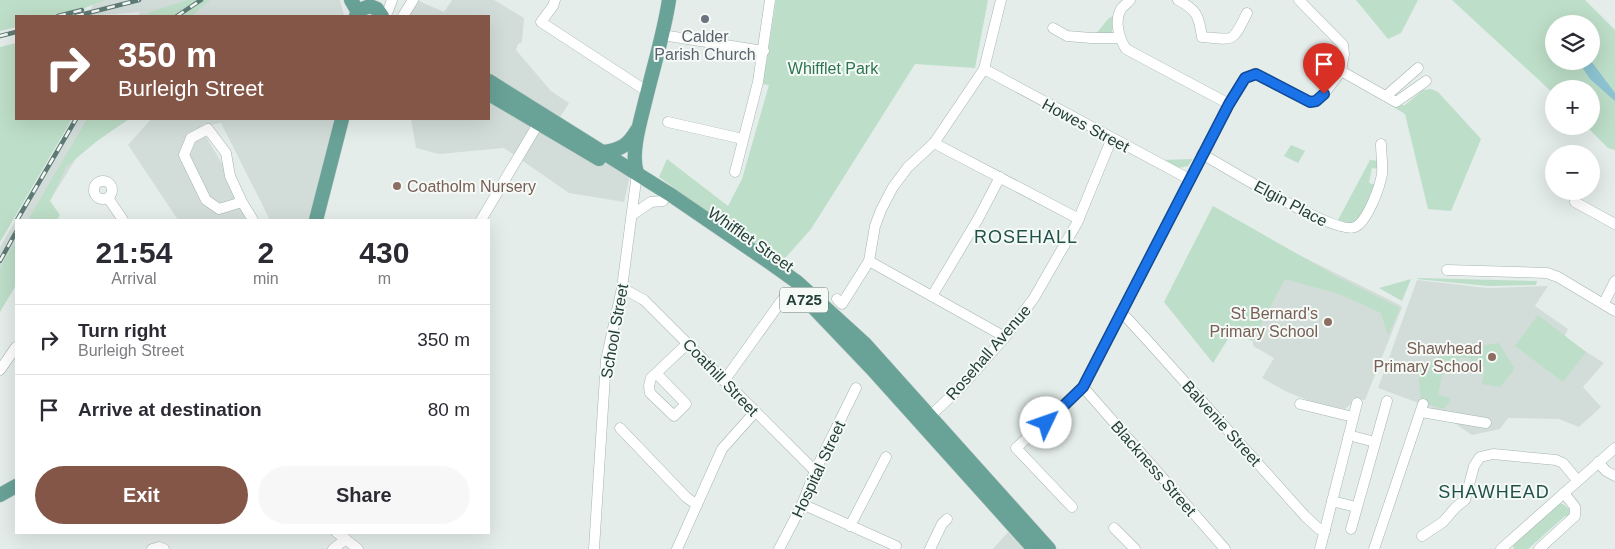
<!DOCTYPE html>
<html lang="en">
<head>
<meta charset="utf-8">
<style>
  body { margin:0; font-family:Helvetica,sans-serif; background:#f7f7f7; color:#2b2b33; height:100vh; display:flex; flex-direction:column; font-size:19px; white-space:nowrap }
  * { box-sizing:border-box; margin:0 }
  p { font-size:16px; color:#7c7c81 }
  .icon { flex:none; width:28px; height:28px; fill:none; stroke:currentColor; stroke-width:2; stroke-linecap:round; stroke-linejoin:round }
  .map { position:relative; flex:1; overflow:hidden }
  .panel { position:absolute; left:15px; top:219px; width:475px; height:315px; display:flex; flex-direction:column; background:#fff; border-radius:0px; box-shadow:0 5px 20px #0002 }
  .panel>* { flex:none }
  .hud { position:absolute; left:15px; top:15px; width:475px; height:105px; border-radius:0px; box-shadow:0 5px 20px #0002; background:#845647; color:#fff; overflow:hidden }
  .buttons { position:absolute; left:1545px; top:15px; display:grid; gap:10px }
  .buttons a { display:grid; place-items:center; width:55px; height:55px; border-radius:50%; background:#fff; box-shadow:0 5px 20px #0002; font-size:25px }
  .pin { position:absolute; display:grid; place-items:center; width:42px; height:42px; color:#fff; margin:-51px -21px; border-radius:50% 50% 50% 0; rotate:-45deg; box-shadow:0 0 5px #0007 }
  .pin .icon { rotate:45deg }
  .me { position:absolute; width:55px; margin:-28px; rotate:48deg; stroke-linejoin:round; filter:drop-shadow(0 0 4px #0008) }
  .turn { display:flex; align-items:center; gap:18px; height:105px; padding:0 20px; font-size:22px }
  .turn .icon { width:65px; height:65px; stroke-width:2.5 }
  .turn b { display:block; font-size:35px; line-height:42px }
  .eta { display:flex; justify-content:space-evenly; align-items:center; height:85px; text-align:center }
  .eta b { font-size:30px; font-weight:600; line-height:35px }
  .primary-button { display:flex; gap:10px; margin-top:auto; padding:10px 20px }
  .primary-button a { flex:1; height:58px; border-radius:30px; background:#845647; color:#fff; font-size:20px; font-weight:600; line-height:58px; text-align:center }
  .primary-button a+a { background:#f7f7f7; color:#2b2b33 }
  ul { padding:0; list-style:none }
  li { display:flex; align-items:center; gap:15px; height:70px; padding:0 20px; border-top:1px solid #e1e1e2 }
  li div { flex:1 }
  li b { display:block; font-size:19px }
  li em { font-style:normal }
  .map>svg:first-child { display:block }
</style>
</head>
<body>
<div class="map">
<svg width="1615" height="549" viewBox="0 0 1615 549">
  <rect width="100%" height="100%" fill="#e4edea"/>
  <g fill="#d2ddd9">
    <polygon points="94,0 340,0 344,16 138,16 140,12 89,16"/>
    <polygon points="417,0 444,12 452,0 494,0 524,18 522,42 518,44 516,50 551,91 569,103 554,127 630,175 624,202 569,193 504,148 439,154 416,148 411,119 489,119 489,16 400,16"/>
    <polygon points="75,119 104,119 96,126 38,220 16,220 16,257 0,284 0,247"/>
    <polygon points="151,119 338,119 312,220 270,220 221,123 200,127 256,220 178,220 128,145"/>
    <polygon points="1295,253 1398,304 1402,307 1365,400 1353,398 1351,404 1345,409 1316,403 1287,392 1262,378 1274,358 1253,346 1253,337"/>
    <polygon points="1417,280 1487,288 1548,286 1535,306 1568,329 1564,338 1604,363 1583,387 1601,407 1579,427 1559,419 1508,418 1500,429 1472,435 1432,408 1378,388"/>
    <polygon points="1008,532 1024,549 993,549"/>
  </g>
  <g fill="#bddec8" fill-rule="evenodd">
    <polygon points="0,0 105,0 82,9 50,16 16,16 16,27 0,31"/>
    <polygon points="187,0 210,0 192,16 147,16 150,12"/>
    <polygon points="776,0 988,0 975,68 915,64 818,218 811,229 779,265 659,177 667,159 728,206 742,179 769,85 763,84"/>
    <polygon points="1356,0 1418,0 1401,33 1388,39"/>
    <path d="M 1452,0 L 1585,0 L 1615,30 L 1615,150 L 1608,148 L 1586,126 L 1591,126 L 1591,89 L 1554,89 L 1554,94 ZM 1554,24 L 1591,24 L 1591,61 L 1554,61 Z"/>
    <polygon points="1113,16 1112,33 1095,35 1108,19"/>
    <polygon points="16,43 16,119 72,119 0,242 0,47"/>
    <polygon points="1431,89 1438,92 1481,139 1451,211 1428,209 1405,114 1392,106 1405,105 1423,90"/>
    <polygon points="87,119 129,119 97,141 66,167 50,201 60,215 57,220 28,220"/>
    <polygon points="1291,145 1305,151 1298,163 1284,156"/>
    <polygon points="1193,159 1188,166 1178,168 1163,160"/>
    <polygon points="1370,160 1379,161 1378,169 1372,168 1369,183 1377,185 1367,211 1350,225 1338,220"/>
    <polygon points="1213,206 1338,277 1400,308 1388,335 1381,313 1339,294 1285,279 1252,341 1233,331 1213,363 1164,302"/>
    <polygon points="16,240 16,285 0,312 0,268"/>
    <polygon points="1418,278 1537,281 1536,285 1488,286 1417,279"/>
    <polygon points="1411,279 1402,301 1379,288"/>
    <polygon points="1538,315 1586,352 1563,382 1515,346"/>
    <polygon points="1499,343 1514,368 1513,371 1500,387 1482,384 1485,367 1470,364 1471,359 1460,357 1459,362 1445,360 1438,395 1450,398 1449,402 1444,409 1421,402 1418,367 1454,350"/>
    <polygon points="1559,504 1563,504 1569,509 1570,518 1565,516 1528,549 1514,549 1513,545"/>
  </g>
  <polygon fill="#8dc3d1" points="1578,61 1591,61 1615,93 1615,101 1590,79"/>
  <g fill="none" stroke-linecap="round" stroke-linejoin="round">
    <g stroke="#a6b5b1" stroke-width="11">
      <g id="minor">
        <polyline points="555,0 553,6 541,22 648,92"/>
        <path d="M 1130,0 C 1128,3 1123,6 1121,9 C 1114,21 1119,38 1126,49 L 1229,104"/>
        <path d="M 1178,0 C 1197,10 1199,16 1202,37 C 1235,40 1232,43 1247,13"/>
        <polyline points="382,15 388,11 392,0"/>
        <polyline points="403,16 413,0"/>
        <polyline points="1053,28 1067,36 1091,38 1120,38"/>
        <polyline points="662,35 764,51"/>
        <polyline points="984,69 1189,179"/>
        <polyline points="1341,71 1396,102 1426,81"/>
        <polyline points="1386,96 1418,68"/>
        <polyline points="668,122 743,139"/>
        <polyline points="934,143 1079,219"/>
        <path d="M 1202,154 C 1225,167 1336,236 1355,227 C 1367,222 1380,187 1382,174 C 1383,164 1381,154 1381,144"/>
        <polyline points="735,172 758,82 770,0"/>
        <circle cx="103" cy="190" r="9"/>
        <polyline points="108,198 123,220"/>
        <polyline points="242,202 219,209 206,200 184,155 191,138 208,129 226,153 230,176 242,202 253,220"/>
        <polyline points="1575,202 1615,224"/>
        <polyline points="632,215 651,202 663,201"/>
        <polyline points="481,220 538,124"/>
        <polyline points="869,261 1005,337"/>
        <polyline points="1447,270 1547,273 1558,277 1615,311"/>
        <polyline points="622,288 644,300 815,471"/>
        <polyline points="932,296 978,219 1000,177"/>
        <polyline points="837,299 842,304 869,261 875,226 881,210 893,187 908,167 934,143 984,69 1001,0"/>
        <polyline points="1604,303 1615,281"/>
        <polyline points="1120,314 1127,318 1148,341 1305,516 1319,529 1325,531"/>
        <polyline points="0,370 16,347"/>
        <polyline points="656,373 686,404 674,416 650,393 649,386 651,378 688,343"/>
        <polyline points="724,381 782,300 789,305"/>
        <polyline points="1083,387 1225,549"/>
        <polyline points="1300,404 1353,417"/>
        <polyline points="1421,412 1486,423"/>
        <polyline points="926,420 964,384 1005,337 1034,298 1077,223 1112,138"/>
        <polyline points="620,428 686,497 697,505"/>
        <polyline points="1356,437 1375,442"/>
        <polyline points="1598,462 1606,471 1615,476"/>
        <polyline points="1332,501 1356,507"/>
        <polyline points="802,504 896,546 895,549"/>
        <polyline points="1072,507 1016,448 1083,387 1229,104 1245,78 1255,74 1310,102 1317,101 1324,94 1341,71 1344,54 1343,45 1299,0"/>
        <polyline points="850,526 886,457"/>
        <polyline points="1114,528 1135,549"/>
        <polyline points="1351,529 1387,401"/>
        <polyline points="336,532 358,549"/>
        <polyline points="1422,536 1443,522 1456,507 1465,500 1474,466 1480,457 1493,454 1556,460 1563,463 1577,480"/>
        <polyline points="152,549 159,547 164,549"/>
        <polyline points="333,549 346,539"/>
        <polyline points="594,549 606,360 622,288 637,173"/>
        <polyline points="677,549 722,449 755,412"/>
        <polyline points="779,549 801,507 815,471 856,388"/>
        <polyline points="930,549 942,524 947,519"/>
        <polyline points="1320,549 1357,403"/>
        <polyline points="1374,549 1423,404"/>
        <polyline points="1501,549 1615,448"/>
        <polyline points="1539,549 1575,516 1575,507 1564,493"/>
      </g>
    </g>
    <g stroke="#c1c9c8" stroke-width="15">
      <g id="major">
        <polyline points="351,0 358,12"/>
        <polyline points="356,16 362,9 370,6 377,9 382,16"/>
        <polyline points="489,81 671,195 769,262 797,282 865,344 1049,549"/>
        <polyline points="489,94 599,159"/>
        <path d="M 605,152 C 622,149 628,145 637,130"/>
        <path d="M 637,173 C 630,153 641,119 646,98 C 654,65 664,33 669,0"/>
        <polyline points="316,220 342,119"/>
        <polyline points="812,306 874,371 1034,549"/>
        <polyline points="0,495 16,486"/>
      </g>
    </g>
    <use href="#minor" stroke="#fff" stroke-width="10"/>
    <use href="#major" stroke="#69a297" stroke-width="14"/>
    <g stroke="#5e7a74" stroke-width="4.5">
      <g id="rail">
        <polyline points="58,16 82,10"/>
        <polyline points="76,16 139,0"/>
        <polyline points="177,16 201,0"/>
        <polyline points="0,36 16,32"/>
        <polyline points="17,220 76,119"/>
        <polyline points="0,261 16,232"/>
      </g>
    </g>
    <use href="#rail" stroke="#f5faf7" stroke-width="2.5" stroke-dasharray="8" stroke-linecap="butt"/>
  </g>
  <g fill="none" stroke-linecap="round" stroke-linejoin="round">
    <g stroke="#114b97" stroke-width="12">
      <polyline id="route" points="1046,423 1083,387 1229,104 1245,78 1256,74 1310,102 1316,101 1324,94"/>
    </g>
    <use href="#route" stroke="#1a73e8" stroke-width="9"/>
  </g>
  <circle fill="#6b7280" stroke="#f5faf7" stroke-width="2" cx="705" cy="19" r="5"/>
  <g fill="#8d6e63" stroke="#f5faf7" stroke-width="2">
    <circle cx="397" cy="186" r="5"/>
    <circle cx="1328" cy="322" r="5"/>
    <circle cx="1492" cy="357" r="5"/>
  </g>
  <g text-anchor="middle" stroke-width="4" stroke-linejoin="round" paint-order="stroke">
    <rect fill="#f5faf7" stroke="#627772" stroke-width="1" x="780" y="287.5" width="48" height="25" rx="4"/>
    <g font-size="15" font-weight="bold" fill="#233f39">
      <text x="804" y="305">A725</text>
    </g>
    <g font-size="16" fill="#5b616d" stroke="#f5faf7">
      <text x="705" y="42">Calder<tspan x="705" dy="18">Parish Church</tspan></text>
    </g>
    <g font-size="16" fill="#2e754e" stroke="#f5faf7">
      <text x="833" y="74">Whifflet Park</text>
    </g>
    <g font-size="16" fill="#233f39" stroke="#f5faf7">
      <text transform="translate(1086 125) rotate(28)" y="6">Howes Street</text>
      <text transform="translate(1291 203) rotate(28)" y="6">Elgin Place</text>
      <text transform="translate(751 239) rotate(35)" y="6">Whifflet Street</text>
      <text transform="translate(614 331) rotate(-80)" y="6">School Street</text>
      <text transform="translate(988 352) rotate(-49)" y="6">Rosehall Avenue</text>
      <text transform="translate(721 377) rotate(46)" y="6">Coathill Street</text>
      <text transform="translate(1222 423) rotate(48)" y="6">Balvenie Street</text>
      <text transform="translate(1154 468) rotate(49)" y="6">Blackness Street</text>
      <text transform="translate(818 469) rotate(-65)" y="6">Hospital Street</text>
    </g>
    <g font-size="16" fill="#785e54" stroke="#f5faf7" text-anchor="end">
      <text x="407" y="192" text-anchor="start">Coatholm Nursery</text>
      <text x="1318" y="319">St Bernard's<tspan x="1318" dy="18">Primary School</tspan></text>
      <text x="1482" y="354">Shawhead<tspan x="1482" dy="18">Primary School</tspan></text>
    </g>
    <g font-size="18" letter-spacing="1" fill="#1f5148" stroke="#f5faf7">
      <text x="1026" y="243">ROSEHALL</text>
      <text x="1494" y="498">SHAWHEAD</text>
    </g>
  </g>
</svg>
<div class="buttons">
<a><svg class="icon" aria-label="layers" viewBox="0 0 24 24"><path d="M12 4l9 5-9 5-9-5zM3 14l9 5 9-5"/></svg></a>
<a>+</a>
<a>−</a>
</div>
<div class="pin" style="left:1324px;top:94px;background:#d93025"><svg class="icon" aria-label="arrive" viewBox="0 0 24 24"><path d="M6 21V4h12l-3 4 3 4H6"/></svg></div>
<svg class="me" style="left:1046px;top:423px" viewBox="-20 -20 40 40"><circle r="19" fill="#fff"/><path d="M0-13L10 11 0 6-10 11z" fill="#1a73e8"/></svg>
<div class="hud">
<div class="turn"><svg class="icon" aria-label="right" viewBox="0 0 24 24"><path d="M7 20v-9h11M14 6l5 5-5 5"/></svg><div><b>350 m</b>Burleigh Street</div></div>
</div>
<section class="panel">
<div class="eta">
<div><b>21:54</b><p>Arrival</p></div>
<div><b>2</b><p>min</p></div>
<div><b>430</b><p>m</p></div>
</div>
<ul>
<li><svg class="icon" aria-label="right" viewBox="0 0 24 24"><path d="M7 20v-9h11M14 6l5 5-5 5"/></svg><div><b>Turn right</b><p>Burleigh Street</p></div><em>350 m</em></li>
<li><svg class="icon" aria-label="arrive" viewBox="0 0 24 24"><path d="M6 21V4h12l-3 4 3 4H6"/></svg><div><b>Arrive at destination</b></div><em>80 m</em></li>
</ul>
<div class="primary-button"><a>Exit</a><a>Share</a></div>
</section>
</div>
</body>
</html>
